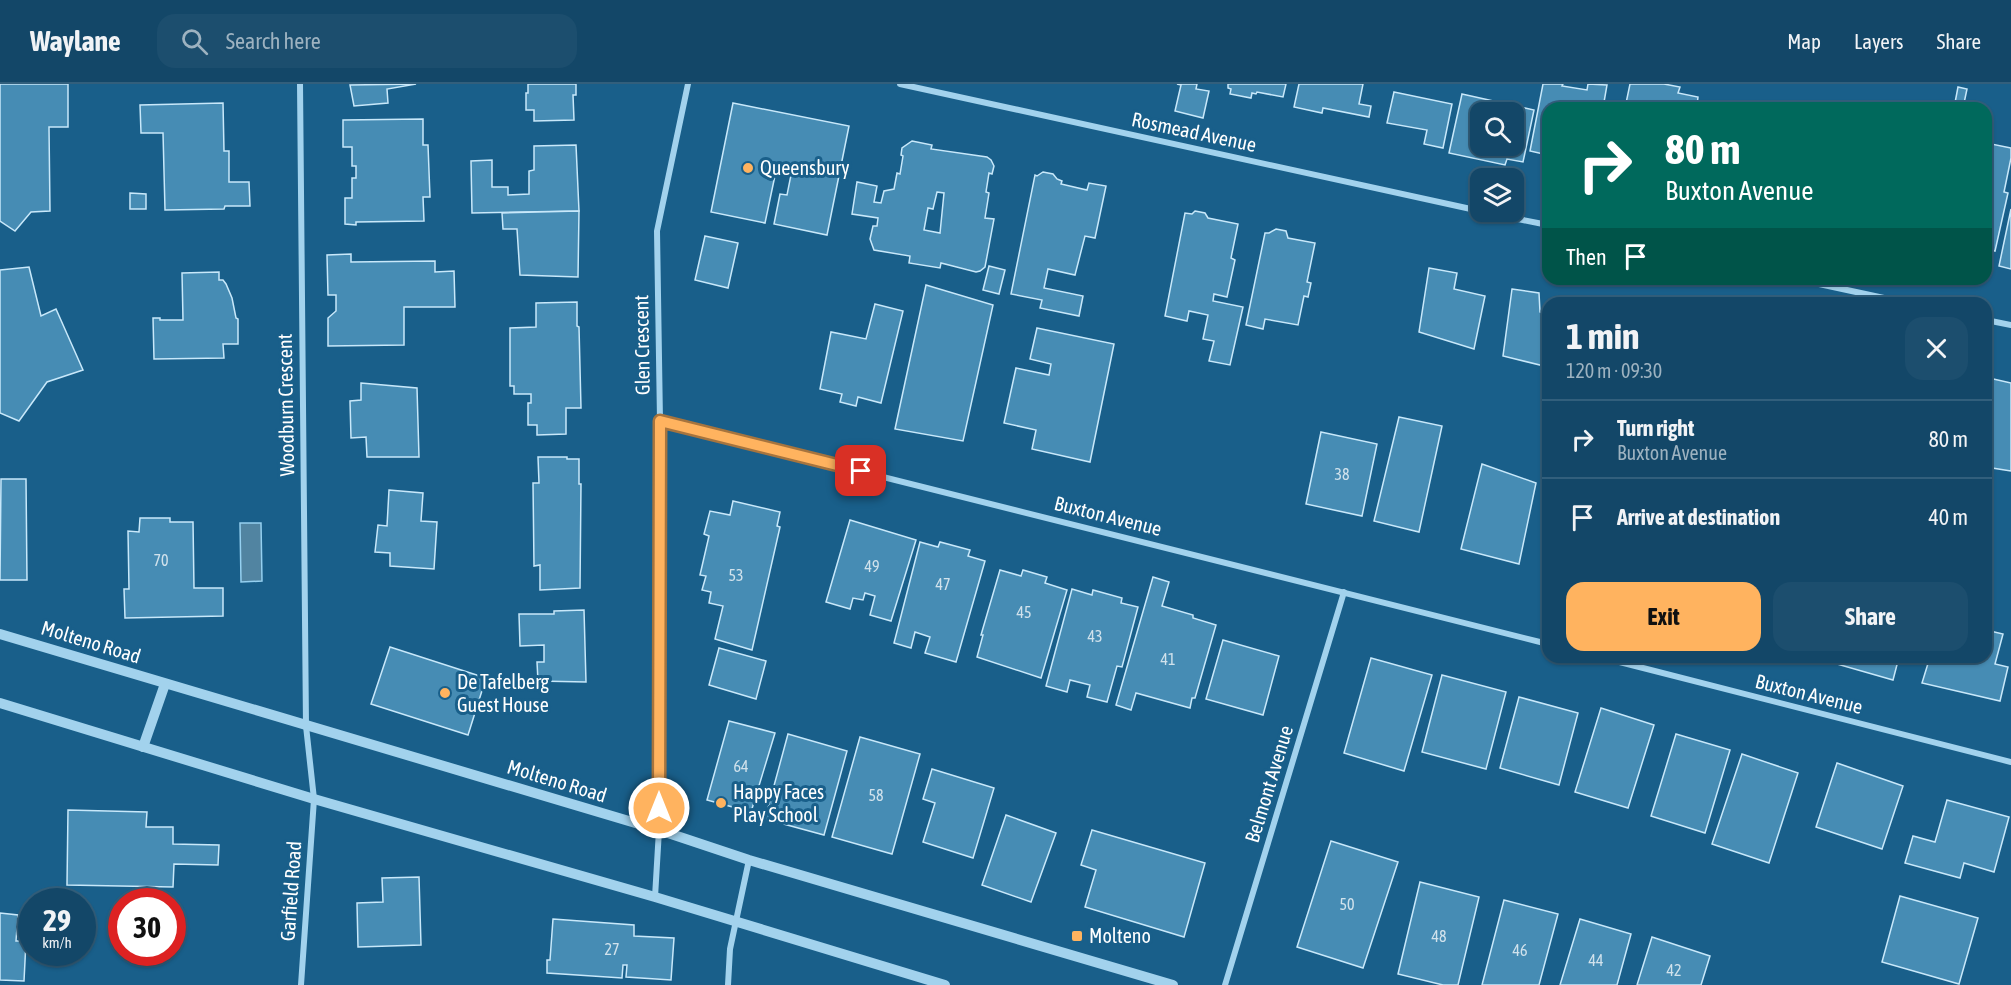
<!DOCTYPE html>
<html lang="en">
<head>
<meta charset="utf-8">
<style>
  body { margin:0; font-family:"Asap Condensed",sans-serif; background:#1c4e6e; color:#f1f3f6; height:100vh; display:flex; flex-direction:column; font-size:22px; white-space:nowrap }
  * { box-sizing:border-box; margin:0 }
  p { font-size:20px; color:#9db2c0 }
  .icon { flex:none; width:33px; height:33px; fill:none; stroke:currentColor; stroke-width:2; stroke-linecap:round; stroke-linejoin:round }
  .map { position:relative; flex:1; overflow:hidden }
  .details { position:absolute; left:1542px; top:213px; width:450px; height:366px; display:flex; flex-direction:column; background:#134768; border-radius:18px; box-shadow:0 2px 4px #0004,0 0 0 2px #325f7c }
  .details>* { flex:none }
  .top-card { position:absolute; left:1542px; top:18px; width:450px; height:183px; border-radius:18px; box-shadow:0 2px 4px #0004,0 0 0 2px #325f7c; background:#00695c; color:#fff; overflow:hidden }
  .fabs { position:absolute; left:1470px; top:18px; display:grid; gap:12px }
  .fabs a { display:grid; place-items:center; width:54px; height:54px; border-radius:12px; background:#134768; box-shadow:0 2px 4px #0004,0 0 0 2px #325f7c; font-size:30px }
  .speed { position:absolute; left:18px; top:804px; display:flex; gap:12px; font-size:30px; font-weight:700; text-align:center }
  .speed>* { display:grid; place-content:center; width:78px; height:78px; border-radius:50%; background:#134768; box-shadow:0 2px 4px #0004,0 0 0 2px #325f7c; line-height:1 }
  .speed small { font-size:15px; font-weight:400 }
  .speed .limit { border:9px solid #d22; background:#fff; color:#111 }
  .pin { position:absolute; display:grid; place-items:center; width:51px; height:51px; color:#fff; margin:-26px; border-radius:12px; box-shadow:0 3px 9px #0006 }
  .me { position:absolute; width:66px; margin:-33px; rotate:0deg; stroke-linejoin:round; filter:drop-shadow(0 0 4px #0008) }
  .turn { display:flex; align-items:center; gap:21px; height:126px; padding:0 24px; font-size:27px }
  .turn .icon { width:78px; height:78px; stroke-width:2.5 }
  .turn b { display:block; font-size:42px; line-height:51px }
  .then { display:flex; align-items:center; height:57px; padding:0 24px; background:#0003; gap:12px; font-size:22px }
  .round { display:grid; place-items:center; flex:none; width:63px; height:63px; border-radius:18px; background:#1c4e6e }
  .headline { display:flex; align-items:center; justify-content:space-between; height:102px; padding:0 24px }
  h1 { font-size:36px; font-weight:700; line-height:45px }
  .button { display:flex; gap:12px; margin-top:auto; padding:12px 24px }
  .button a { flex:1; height:69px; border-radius:18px; background:#ffb35f; color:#111; font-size:24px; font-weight:700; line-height:69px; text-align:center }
  .button a+a { background:#1c4e6e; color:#f1f3f6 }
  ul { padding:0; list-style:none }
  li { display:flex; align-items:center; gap:18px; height:78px; padding:0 24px; border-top:2px solid #325f7c }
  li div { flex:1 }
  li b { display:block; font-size:22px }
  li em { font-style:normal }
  header { display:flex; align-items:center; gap:36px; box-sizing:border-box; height:84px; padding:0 30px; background:#134768; border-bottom:2px solid #325f7c }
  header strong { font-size:28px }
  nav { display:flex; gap:33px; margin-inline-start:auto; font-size:21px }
  .search { width:420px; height:54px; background:#1c4e6e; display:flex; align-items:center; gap:15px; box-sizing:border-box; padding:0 21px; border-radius:18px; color:#9db2c0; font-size:22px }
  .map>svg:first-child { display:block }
</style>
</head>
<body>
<header>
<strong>Waylane</strong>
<div class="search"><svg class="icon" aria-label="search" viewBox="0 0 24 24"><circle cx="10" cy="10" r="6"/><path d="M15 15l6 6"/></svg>Search here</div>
<nav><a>Map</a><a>Layers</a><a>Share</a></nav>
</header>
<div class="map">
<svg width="2011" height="901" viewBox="0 0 2011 901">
  <rect width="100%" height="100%" fill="#195f8a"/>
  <polygon fill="#5184a1" stroke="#95d0f0" stroke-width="1.5" points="240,439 261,439 262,497 241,498"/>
  <g fill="#468cb4" stroke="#c8e8fa" stroke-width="1.5" fill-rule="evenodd">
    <polygon points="0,0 68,0 68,43 49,43 50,127 31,128 15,147 0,137"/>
    <polygon points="416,0 387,5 388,19 354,22 350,1"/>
    <polygon points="528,0 576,0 576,11 573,11 574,36 534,37 534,26 526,26 526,9 528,9"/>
    <polygon points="1177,0 1197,0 1196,5 1209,7 1203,34 1175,27 1181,1"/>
    <polygon points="1228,0 1286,0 1283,13 1257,8 1256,10 1252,9 1251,14 1230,10 1231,5 1228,4"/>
    <polygon points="1299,0 1363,0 1359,20 1371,22 1369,33 1323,24 1322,29 1294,23"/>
    <polygon points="1543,0 1563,0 1562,2 1587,6 1588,0 1607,1 1603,24 1548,24 1548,71 1530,67"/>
    <polygon points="1630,0 1664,0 1680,3 1678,9 1698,13 1697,21 1700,21 1699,24 1625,24"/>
    <polygon points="1958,3 1967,5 1963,24 1954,24"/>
    <polygon points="1394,8 1452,20 1443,64 1424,60 1427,46 1387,39"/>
    <path d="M 1462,10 L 1534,26 L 1523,78 L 1507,75 L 1505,81 L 1449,69 ZM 1480,28 L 1514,28 L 1514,62 L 1480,62 Z"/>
    <polygon points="223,19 224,67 229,67 229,98 249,98 250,122 225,122 224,125 165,126 163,49 141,49 140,21"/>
    <polygon points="733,19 849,42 827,151 774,140 780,110 787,111 792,86 777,82 765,139 711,128"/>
    <polygon points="423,35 423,61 428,61 430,113 423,113 424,137 356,138 356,141 345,140 345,114 352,114 352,94 356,94 356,82 352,82 352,63 343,63 343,36"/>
    <polygon points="1987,51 1992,52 1991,60 2011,64 2011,74 2004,108 2008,109 1995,167 1986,165"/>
    <path d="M 912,57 L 932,61 L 931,65 L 987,73 L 991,76 L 994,82 L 992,90 L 989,89 L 986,108 L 989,109 L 985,134 L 994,135 L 985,183 L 980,187 L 976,188 L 941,179 L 940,184 L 909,179 L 910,172 L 874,166 L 870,155 L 873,142 L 877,142 L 878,134 L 852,130 L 857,98 L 877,102 L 874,118 L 881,119 L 884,107 L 894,105 L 897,89 L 900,90 L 903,72 L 901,71 L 902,64 ZM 937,108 L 944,109 L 940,149 L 924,146 L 928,124 L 933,125 Z"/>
    <polygon points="576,61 579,127 472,129 471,77 492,76 492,103 508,103 508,111 529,110 529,87 534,86 534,62"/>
    <polygon points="1043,88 1053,90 1057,95 1062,97 1061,100 1087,106 1089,99 1106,102 1095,154 1085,152 1075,191 1048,185 1044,204 1083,212 1079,232 1040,224 1042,216 1011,210 1035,91 1037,92"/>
    <polygon points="130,109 146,110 146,125 130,125"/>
    <polygon points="2011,125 2011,185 1999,182"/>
    <polygon points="579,127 578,193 520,191 517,145 503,145 502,129"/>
    <polygon points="1195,127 1205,129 1208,134 1238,140 1231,174 1235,176 1227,213 1214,210 1213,217 1243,223 1230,281 1209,277 1214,257 1203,255 1208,231 1189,227 1187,237 1165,232 1185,129 1192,130"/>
    <polygon points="1276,145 1286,147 1288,154 1315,159 1307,198 1311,199 1308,213 1304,212 1298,241 1265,235 1263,245 1246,241 1265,149 1269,149"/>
    <polygon points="705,152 738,159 728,204 695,196"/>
    <polygon points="351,170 351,178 435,177 435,188 454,187 455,223 404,223 404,261 328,262 328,234 336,227 336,211 328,211 327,171"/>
    <polygon points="989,182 1005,186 999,210 983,206"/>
    <polygon points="29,183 41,232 56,225 83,286 47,298 19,337 0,329 0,186"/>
    <polygon points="1429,184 1457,189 1454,205 1485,212 1474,265 1419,248"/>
    <polygon points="219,188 219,196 223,196 226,200 232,214 236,234 238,235 238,260 223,260 224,274 154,275 153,234 160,234 160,236 183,236 182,189"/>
    <polygon points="926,201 993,221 963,357 895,345"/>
    <polygon points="1512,205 1539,209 1540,228 1548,231 1548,283 1503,272"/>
    <polygon points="577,218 577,242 579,243 581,324 566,324 566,350 537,351 537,341 528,341 528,319 531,319 531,310 514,310 514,302 510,302 510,244 536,243 536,219"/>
    <polygon points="875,220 903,227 881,319 858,313 856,322 840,318 842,310 820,305 831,248 866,255"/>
    <polygon points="1037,244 1114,260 1090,378 1032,365 1036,346 1004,339 1016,284 1049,291 1051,280 1030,275"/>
    <polygon points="1989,294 2011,299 2011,387 1986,383 1986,305"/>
    <polygon points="361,299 417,304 419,373 367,373 366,353 351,354 350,317 361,316"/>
    <polygon points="1399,333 1442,342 1419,448 1374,437"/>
    <polygon points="1321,348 1377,360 1362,432 1306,420"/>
    <polygon points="538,373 567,373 567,375 579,375 579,400 581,400 580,504 540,506 540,481 534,482 533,399 539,399"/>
    <polygon points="1482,380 1536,399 1519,480 1461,465"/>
    <polygon points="1,395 26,395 27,496 0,496"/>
    <polygon points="389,406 423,409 421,437 437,438 434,485 390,482 390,469 375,468 378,441 387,442"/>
    <polygon points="733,417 780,428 777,442 780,443 752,566 715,555 723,522 709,519 711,508 702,506 706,492 700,491 709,452 704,450 710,427 730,431"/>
    <polygon points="140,434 170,434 170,438 193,438 194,504 223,504 223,532 125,534 124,505 129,505 128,447 139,448"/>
    <polygon points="850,436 916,456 891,537 870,531 875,512 865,509 863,516 853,514 850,525 826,518"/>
    <polygon points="920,458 938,463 940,458 970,466 968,472 985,477 956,578 925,569 930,553 915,548 911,564 894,559"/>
    <polygon points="1000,486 1021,492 1023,486 1047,493 1045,499 1067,506 1041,594 977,573 983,551 981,551"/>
    <polygon points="1153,493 1169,498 1162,522 1193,531 1193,534 1216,541 1195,614 1192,614 1190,624 1136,609 1131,626 1116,621"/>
    <polygon points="1072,505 1092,511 1093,506 1122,514 1121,519 1138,523 1122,583 1117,582 1107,618 1087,613 1090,601 1070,596 1067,608 1046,602"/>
    <polygon points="584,526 586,598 538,597 537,578 544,578 544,561 520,562 519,530 554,530 554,527"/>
    <polygon points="1986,546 2003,550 1995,580 2008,583 2000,617 1922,599 1930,573 1986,573"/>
    <polygon points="1223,556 1279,572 1263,631 1206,615"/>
    <polygon points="390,563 486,594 468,651 371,620"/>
    <polygon points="719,564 766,577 756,615 709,601"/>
    <polygon points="1839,573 1899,573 1893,596 1837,580"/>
    <polygon points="1371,574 1432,591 1404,687 1344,669"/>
    <polygon points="1442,591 1506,608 1486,685 1422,668"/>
    <polygon points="1519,613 1578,629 1559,701 1500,684"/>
    <polygon points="1601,624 1654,641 1628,724 1575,708"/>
    <polygon points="729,637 775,649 751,728 707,716"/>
    <polygon points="788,650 847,667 824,751 765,735"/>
    <polygon points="1676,650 1730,666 1705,749 1651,732"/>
    <polygon points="860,653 920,670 892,770 832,753"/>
    <polygon points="1742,670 1798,689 1769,779 1712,760"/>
    <polygon points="1837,679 1903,702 1882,765 1816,743"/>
    <polygon points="932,685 994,704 973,774 923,758 935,719 923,715"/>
    <polygon points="1947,716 2009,733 1994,788 1964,779 1960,794 1905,779 1913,752 1935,758"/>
    <polygon points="68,726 147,728 146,743 173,743 173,760 219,761 218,781 174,780 173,803 67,801"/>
    <polygon points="1006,731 1056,749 1031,818 982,801"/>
    <polygon points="1092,746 1205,779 1184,853 1085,823 1096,786 1081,781"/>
    <polygon points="1331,757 1398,778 1363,884 1297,863"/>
    <polygon points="419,793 421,861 358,863 357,819 383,818 382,794"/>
    <polygon points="1420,798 1479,813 1458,901 1443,901 1398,890"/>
    <polygon points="1900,812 1978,834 1959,900 1882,878"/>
    <polygon points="1504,816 1558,830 1539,901 1482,901"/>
    <polygon points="0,829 18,831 16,857 26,857 24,897 0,896"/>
    <polygon points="553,835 634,841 634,852 674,854 671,896 626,893 627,881 623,881 622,894 547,889 547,876 550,876"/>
    <polygon points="1580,835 1631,850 1617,901 1560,901"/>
    <polygon points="1652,853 1710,872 1701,901 1637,901"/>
  </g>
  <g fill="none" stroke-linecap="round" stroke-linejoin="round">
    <g stroke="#a2d2ed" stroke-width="6">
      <polyline points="300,0 306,642 314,715 301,901"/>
      <polyline points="900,0 1480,127"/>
      <polyline points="1483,128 1548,141"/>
      <polyline points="1796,195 1907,219"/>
      <polyline points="1986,236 2011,241"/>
      <polyline points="660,337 1548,560"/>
      <polyline points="1600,573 2011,678"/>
      <polyline points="655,813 659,746 660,337 657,147 688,0"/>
      <polyline points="728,901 730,865 749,776"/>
      <polyline points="1225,901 1344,508"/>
    </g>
    <g stroke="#a2d2ed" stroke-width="10">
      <polyline points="0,550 659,746 749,776 1173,901"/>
      <polyline points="0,619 314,715 655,813 945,901"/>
      <polyline points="143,663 165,600"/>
    </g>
  </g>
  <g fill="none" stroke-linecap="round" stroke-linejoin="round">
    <g stroke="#a6743e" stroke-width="15">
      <polyline id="route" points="659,724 660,337 861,387"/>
    </g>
    <use href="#route" stroke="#ffb35f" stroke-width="10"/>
  </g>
  <g fill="#ffb35f" stroke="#195f8a" stroke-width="2">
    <circle cx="748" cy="84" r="6"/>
    <circle cx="445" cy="609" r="6"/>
    <circle cx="721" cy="719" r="6"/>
    <rect x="1071" y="846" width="12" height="12" rx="3"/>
  </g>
  <g text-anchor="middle" stroke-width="6" stroke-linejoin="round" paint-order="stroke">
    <g font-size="16" fill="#d1e2ec">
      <text x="1342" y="396">38</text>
      <text x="161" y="482">70</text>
      <text x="872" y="488">49</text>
      <text x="736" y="497">53</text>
      <text x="943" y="506">47</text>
      <text x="1024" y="534">45</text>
      <text x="1095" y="558">43</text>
      <text x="1168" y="581">41</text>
      <text x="741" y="688">64</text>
      <text x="876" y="717">58</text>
      <text x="1347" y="826">50</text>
      <text x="1439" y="858">48</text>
      <text x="612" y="871">27</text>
      <text x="1520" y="872">46</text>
      <text x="1596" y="882">44</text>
      <text x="1674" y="892">42</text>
    </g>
    <g font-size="20" fill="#fff" stroke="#195f8a">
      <text transform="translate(1194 48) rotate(12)" y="7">Rosmead Avenue</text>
      <text transform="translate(642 261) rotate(-91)" y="7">Glen Crescent</text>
      <text transform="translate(286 321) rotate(-91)" y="7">Woodburn Crescent</text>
      <text transform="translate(1108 432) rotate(14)" y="7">Buxton Avenue</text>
      <text transform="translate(91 558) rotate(17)" y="7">Molteno Road</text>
      <text transform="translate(1809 610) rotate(14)" y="7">Buxton Avenue</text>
      <text transform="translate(557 697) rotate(17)" y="7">Molteno Road</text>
      <text transform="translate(1269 700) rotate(-73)" y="7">Belmont Avenue</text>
      <text transform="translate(291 807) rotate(-86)" y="7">Garfield Road</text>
    </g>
    <g font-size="20" fill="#fff" stroke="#195f8a" text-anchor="start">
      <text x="760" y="91">Queensbury</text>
      <text x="457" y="605">De Tafelberg<tspan x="457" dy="23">Guest House</tspan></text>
      <text x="733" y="715">Happy Faces<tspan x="733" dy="23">Play School</tspan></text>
      <text x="1089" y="859">Molteno</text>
    </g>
  </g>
</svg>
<div class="fabs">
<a><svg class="icon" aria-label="search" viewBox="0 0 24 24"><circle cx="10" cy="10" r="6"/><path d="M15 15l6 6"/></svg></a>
<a><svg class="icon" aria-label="layers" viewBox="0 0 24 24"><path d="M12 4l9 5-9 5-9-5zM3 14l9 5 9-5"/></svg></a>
</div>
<div class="speed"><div>29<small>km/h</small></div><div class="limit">30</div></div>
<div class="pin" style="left:861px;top:387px;background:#d93025"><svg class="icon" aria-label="arrive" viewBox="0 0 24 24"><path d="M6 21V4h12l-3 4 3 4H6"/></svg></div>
<svg class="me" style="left:659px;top:724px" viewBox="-20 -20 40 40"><circle r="17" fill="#ffb35f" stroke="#fff" stroke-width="3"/><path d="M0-11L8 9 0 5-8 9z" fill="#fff"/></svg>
<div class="top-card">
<div class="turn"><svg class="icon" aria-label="right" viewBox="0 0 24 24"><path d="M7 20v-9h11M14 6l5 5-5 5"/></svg><div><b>80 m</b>Buxton Avenue</div></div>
<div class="then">Then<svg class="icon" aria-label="arrive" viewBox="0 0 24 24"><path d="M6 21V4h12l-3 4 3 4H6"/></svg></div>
</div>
<section class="details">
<div class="headline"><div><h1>1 min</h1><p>120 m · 09:30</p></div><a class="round"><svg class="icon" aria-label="close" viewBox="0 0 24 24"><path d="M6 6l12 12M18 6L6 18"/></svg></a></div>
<ul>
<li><svg class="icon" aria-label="right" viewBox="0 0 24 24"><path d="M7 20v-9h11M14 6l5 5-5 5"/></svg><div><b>Turn right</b><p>Buxton Avenue</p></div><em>80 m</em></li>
<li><svg class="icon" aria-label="arrive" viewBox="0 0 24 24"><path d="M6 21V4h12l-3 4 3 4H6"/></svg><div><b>Arrive at destination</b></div><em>40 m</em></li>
</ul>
<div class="button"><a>Exit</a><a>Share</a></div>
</section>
</div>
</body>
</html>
